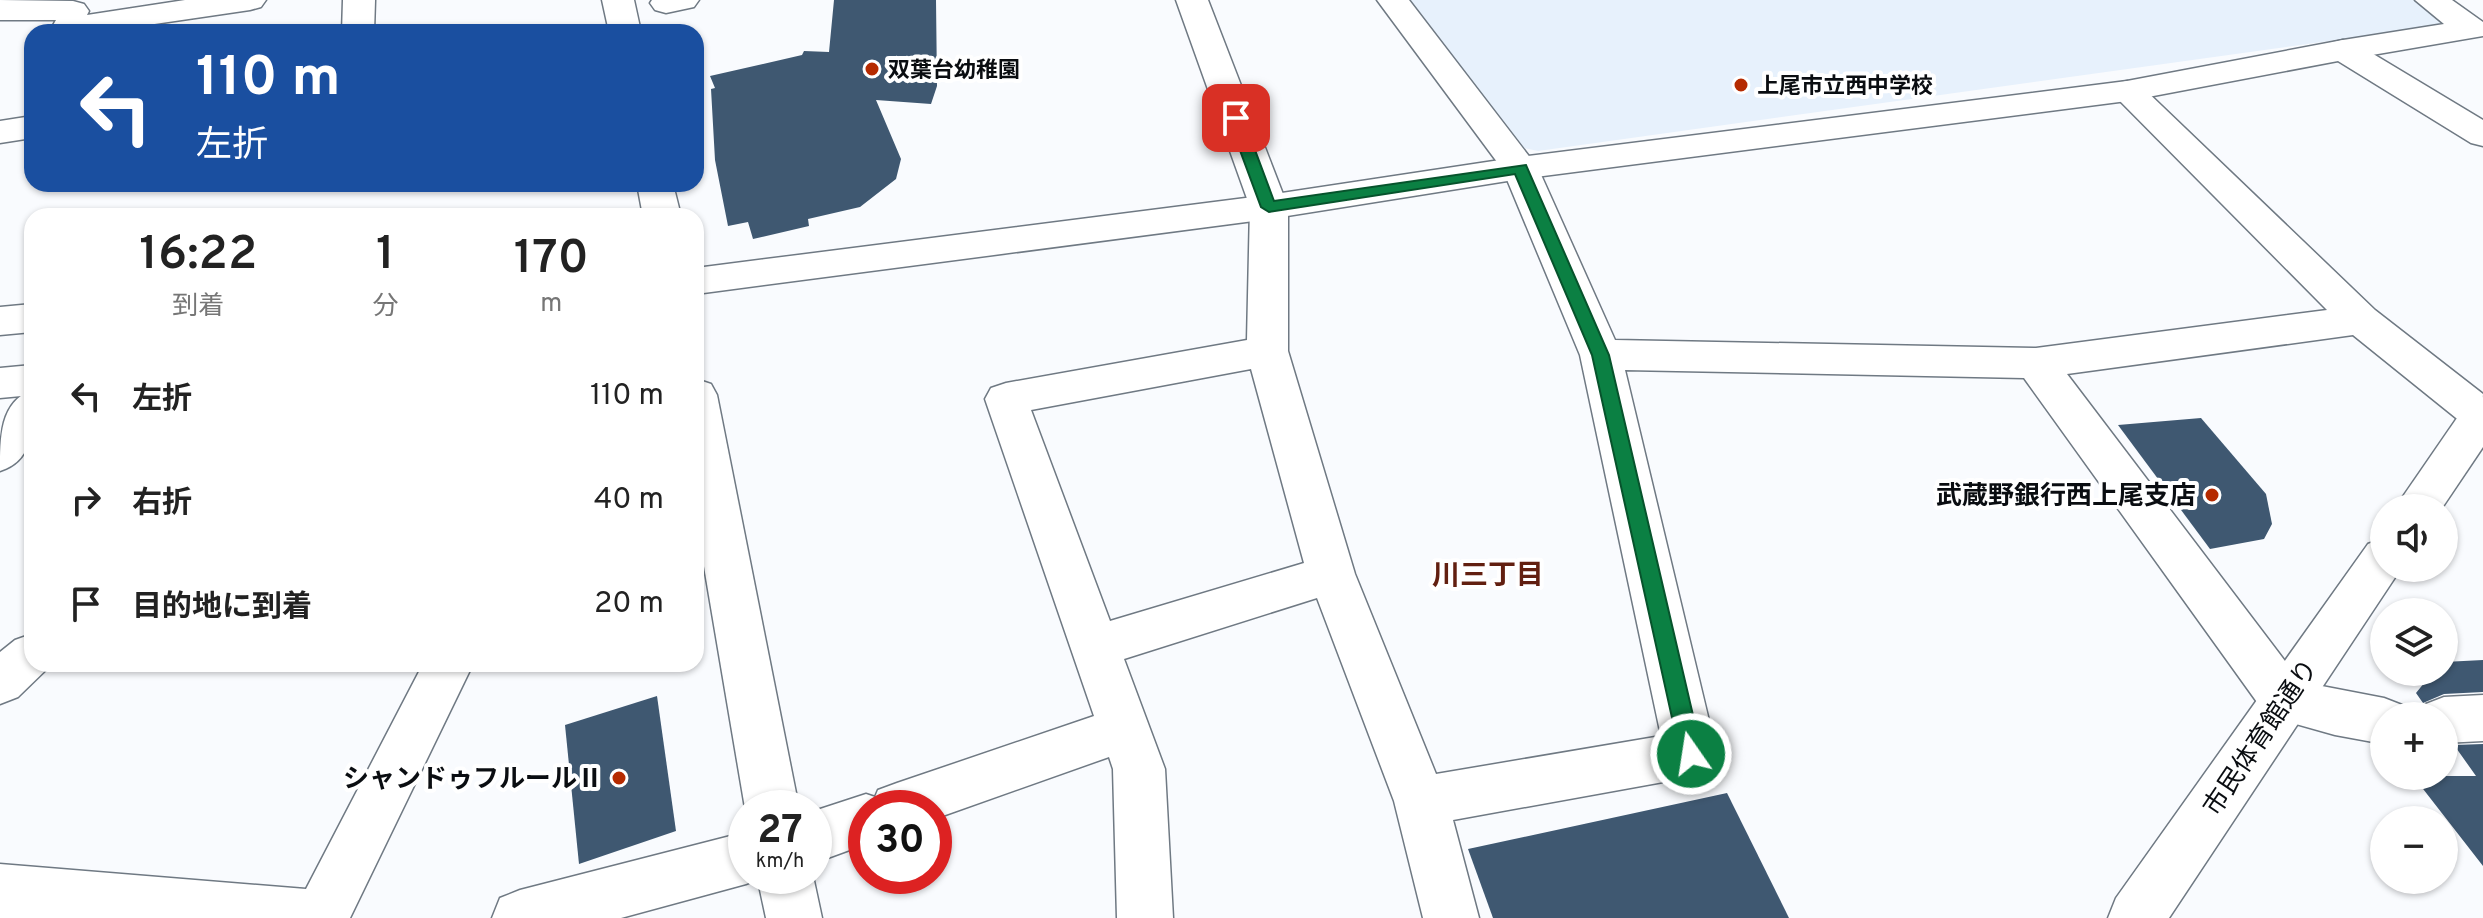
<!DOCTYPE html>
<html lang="ja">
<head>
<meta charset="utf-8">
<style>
  body { margin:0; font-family:Overpass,"Noto Sans JP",sans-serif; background:#f6f6f6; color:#222; height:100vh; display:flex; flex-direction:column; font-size:30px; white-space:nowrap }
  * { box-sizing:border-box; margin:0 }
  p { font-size:26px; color:#767676 }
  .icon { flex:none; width:44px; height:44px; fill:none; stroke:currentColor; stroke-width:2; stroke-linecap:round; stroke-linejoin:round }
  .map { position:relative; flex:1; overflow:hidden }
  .details { position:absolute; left:24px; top:208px; width:680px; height:464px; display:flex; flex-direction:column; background:#fff; border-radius:24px; box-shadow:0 2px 6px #0004 }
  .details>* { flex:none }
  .banner { position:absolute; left:24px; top:24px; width:680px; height:168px; border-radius:24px; box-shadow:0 2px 6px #0004; background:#1a4fa0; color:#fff; overflow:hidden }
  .fabs { position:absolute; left:2370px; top:494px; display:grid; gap:16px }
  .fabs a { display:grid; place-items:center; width:88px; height:88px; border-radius:50%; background:#fff; box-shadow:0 2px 6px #0004; font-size:40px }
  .speed { position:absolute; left:728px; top:790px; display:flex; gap:16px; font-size:40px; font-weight:700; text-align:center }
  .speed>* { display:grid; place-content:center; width:104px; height:104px; border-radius:50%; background:#fff; box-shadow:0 2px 6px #0004; line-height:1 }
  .speed small { font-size:20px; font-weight:400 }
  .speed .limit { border:12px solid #d22; background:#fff; color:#111 }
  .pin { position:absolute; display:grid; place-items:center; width:68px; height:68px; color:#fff; margin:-34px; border-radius:16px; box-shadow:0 4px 12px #0006 }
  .me { position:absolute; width:88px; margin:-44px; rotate:347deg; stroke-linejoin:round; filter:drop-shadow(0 0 6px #0008) }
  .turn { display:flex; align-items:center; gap:28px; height:168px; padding:0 40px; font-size:36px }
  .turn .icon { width:104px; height:104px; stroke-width:2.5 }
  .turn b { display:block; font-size:56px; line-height:68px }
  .eta { display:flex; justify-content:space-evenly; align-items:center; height:136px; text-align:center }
  .eta b { font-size:48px; font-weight:600; line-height:56px }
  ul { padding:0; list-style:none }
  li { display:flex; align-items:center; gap:24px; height:104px; padding:0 40px }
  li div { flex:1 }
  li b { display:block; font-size:30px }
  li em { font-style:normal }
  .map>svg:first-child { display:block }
</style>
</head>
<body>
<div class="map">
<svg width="2483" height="918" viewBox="0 0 2483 918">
  <rect width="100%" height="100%" fill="#f9fbfe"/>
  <polygon fill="#e7f1fc" points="1406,0 2418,0 2451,24 1538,151 1519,147"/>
  <g fill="#3f5871">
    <polygon points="834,0 936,0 937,86 931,104 876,100 901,159 896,179 860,207 808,219 809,226 753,239 748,222 728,226 715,160 711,89 715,88 710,76 802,55 804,51 829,52"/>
    <polygon points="2201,418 2266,494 2272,524 2264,539 2210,549 2118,425"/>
    <polygon points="2483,660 2483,692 2444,694 2423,703 2416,693 2433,672 2444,672 2444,662"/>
    <polygon points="657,696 676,831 579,864 565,725"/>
    <polygon points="2483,744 2483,866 2413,776 2476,776 2454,745"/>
    <polygon points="1727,793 1789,918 1493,918 1468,849"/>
  </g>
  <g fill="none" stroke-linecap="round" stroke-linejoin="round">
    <g stroke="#6f7983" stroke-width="3">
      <g id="minor">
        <polygon points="0,0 73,1 84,4 89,11 87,15 185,0 266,0 261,7 250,10 100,32 55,32 52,27 56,20 0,20"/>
        <polygon points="343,0 375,0 374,32 342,32"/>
        <polygon points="652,0 699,0 694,7 666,13 655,10 650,3"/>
        <path d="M 1176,0 L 1208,0 L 1288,207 L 1288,351 L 1355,574 L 1436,774 L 1661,736 L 1580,355 L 1503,170 L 1377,0 L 1409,0 L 1538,168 L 1615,340 L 2036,348 L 2327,310 L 2110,91 L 2115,84 L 2127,81 L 2139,84 L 2375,310 L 2483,394 L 2481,431 L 2466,426 L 2353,335 L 2067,374 L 2301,682 L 2384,698 L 2402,705 L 2407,716 L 2384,716 L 2384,744 L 2335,735 L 2267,716 L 2024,378 L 1625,370 L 1717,754 L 1709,771 L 1691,777 L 1453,820 L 1479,918 L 1423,918 L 1394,801 L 1317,598 L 1124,659 L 1165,769 L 1173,918 L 1117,918 L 1113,769 L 1109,757 L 934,819 L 934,808 L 866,808 L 866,844 L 814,863 L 814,811 L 866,794 L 875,797 L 878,790 L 897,783 L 1094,716 L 985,399 L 991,388 L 1006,383 L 1247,340 L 1250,207 ZM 1251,369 L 1304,563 L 1110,621 L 1031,410 Z"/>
        <polygon points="2415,0 2452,0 2483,22 2483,36 2343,60 2331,57 2326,50 2331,43 2343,40 2444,24"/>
        <polygon points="32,116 32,138 0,143 0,121"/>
        <path d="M 32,390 C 32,423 37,459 0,471 C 0,437 0,402 32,390 Z"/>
        <polygon points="32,634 32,664 52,664 18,697 0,704 0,652 15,640"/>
        <polygon points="423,664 473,664 350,918 0,918 0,864 306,889"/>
        <polygon points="2483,695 2483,741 2444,743 2444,716 2420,716 2426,704 2444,697"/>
        <polygon points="746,832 746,876 766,876 746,884 621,918 492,918 500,898 520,890"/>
      </g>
    </g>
    <g stroke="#6f7983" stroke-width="3">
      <g id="tertiary">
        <polygon points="602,0 634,0 641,32 609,32"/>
        <polygon points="2343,40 2355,43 2483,120 2483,146 2471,143 2338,61 2127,101 1520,179 1269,219 696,294 696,268 1269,195 1520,157 2127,81"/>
        <polygon points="637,184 673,184 681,216 643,216"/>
        <polygon points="32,304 32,332 0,335 0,307"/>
        <polygon points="32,365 32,395 0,398 0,368"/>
        <polygon points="696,379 711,384 717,395 799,808 745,808 696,519"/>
        <polygon points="2483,397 2483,447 2442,508 2395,508 2468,402"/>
        <polygon points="2384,538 2384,568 2402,568 2400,570 2169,918 2108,918 2116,898 2368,544"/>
        <polygon points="757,876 813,876 822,918 766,918"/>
      </g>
    </g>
    <use href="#minor" fill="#fff" fill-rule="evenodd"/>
    <use href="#tertiary" fill="#fff" fill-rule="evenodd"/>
  </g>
  <polygon fill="#0b8043" stroke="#07532c" stroke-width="2" points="1236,114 1243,118 1274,201 1526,165 1609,355 1702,754 1699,761 1691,763 1684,761 1680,754 1592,355 1515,174 1269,212 1261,207 1228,118"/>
  <g fill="#b52a00" stroke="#fff" stroke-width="3">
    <circle cx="872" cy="69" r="8"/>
    <circle cx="1741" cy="85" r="8"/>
    <circle cx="2212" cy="495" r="8"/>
    <circle cx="619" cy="778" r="8"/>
  </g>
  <g text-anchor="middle" stroke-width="8" stroke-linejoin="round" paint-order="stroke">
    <g font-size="22" font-weight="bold" fill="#0a0d11" stroke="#fff" text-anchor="start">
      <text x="888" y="77">双葉台幼稚園</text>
      <text x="1757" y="93">上尾市立西中学校</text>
    </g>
    <g font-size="26" font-weight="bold" fill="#0a0d11" stroke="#fff" text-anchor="end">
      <text x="2196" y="504">武蔵野銀行西上尾支店</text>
      <text x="603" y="787">シャンドゥフルールⅡ</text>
    </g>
    <g font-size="26" fill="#0a0d11" stroke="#fff">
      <text transform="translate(2260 737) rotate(-56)" y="9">市民体育館通り</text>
    </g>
    <g font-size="28" font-weight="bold" fill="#621f10" stroke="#fff">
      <text x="1488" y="584">川三丁目</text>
    </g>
  </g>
</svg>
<div class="fabs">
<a><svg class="icon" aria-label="sound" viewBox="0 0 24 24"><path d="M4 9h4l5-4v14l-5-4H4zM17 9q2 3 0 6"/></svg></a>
<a><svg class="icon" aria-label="layers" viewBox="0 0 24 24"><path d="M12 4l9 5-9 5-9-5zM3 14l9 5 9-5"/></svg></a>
<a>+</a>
<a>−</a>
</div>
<div class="speed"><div>27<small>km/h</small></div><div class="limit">30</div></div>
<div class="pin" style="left:1236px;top:118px;background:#d93025"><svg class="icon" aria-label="arrive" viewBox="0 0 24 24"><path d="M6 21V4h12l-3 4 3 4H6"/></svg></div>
<svg class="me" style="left:1691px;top:754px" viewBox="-20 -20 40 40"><circle r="17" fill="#0b8043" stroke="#fff" stroke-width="3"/><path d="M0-11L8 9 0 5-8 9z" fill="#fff"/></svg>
<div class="banner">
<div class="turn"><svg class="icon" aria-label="left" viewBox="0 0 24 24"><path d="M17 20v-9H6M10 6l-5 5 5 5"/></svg><div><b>110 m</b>左折</div></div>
</div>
<section class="details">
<div class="eta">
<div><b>16:22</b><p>到着</p></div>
<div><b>1</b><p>分</p></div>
<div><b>170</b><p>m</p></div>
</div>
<ul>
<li><svg class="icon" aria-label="left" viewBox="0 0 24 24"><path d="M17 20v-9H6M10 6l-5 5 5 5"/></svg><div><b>左折</b></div><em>110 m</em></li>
<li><svg class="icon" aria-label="right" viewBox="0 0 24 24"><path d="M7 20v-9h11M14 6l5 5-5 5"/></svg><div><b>右折</b></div><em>40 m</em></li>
<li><svg class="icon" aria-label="arrive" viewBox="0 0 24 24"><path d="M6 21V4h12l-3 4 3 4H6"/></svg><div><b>目的地に到着</b></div><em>20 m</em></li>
</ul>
</section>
</div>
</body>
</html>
